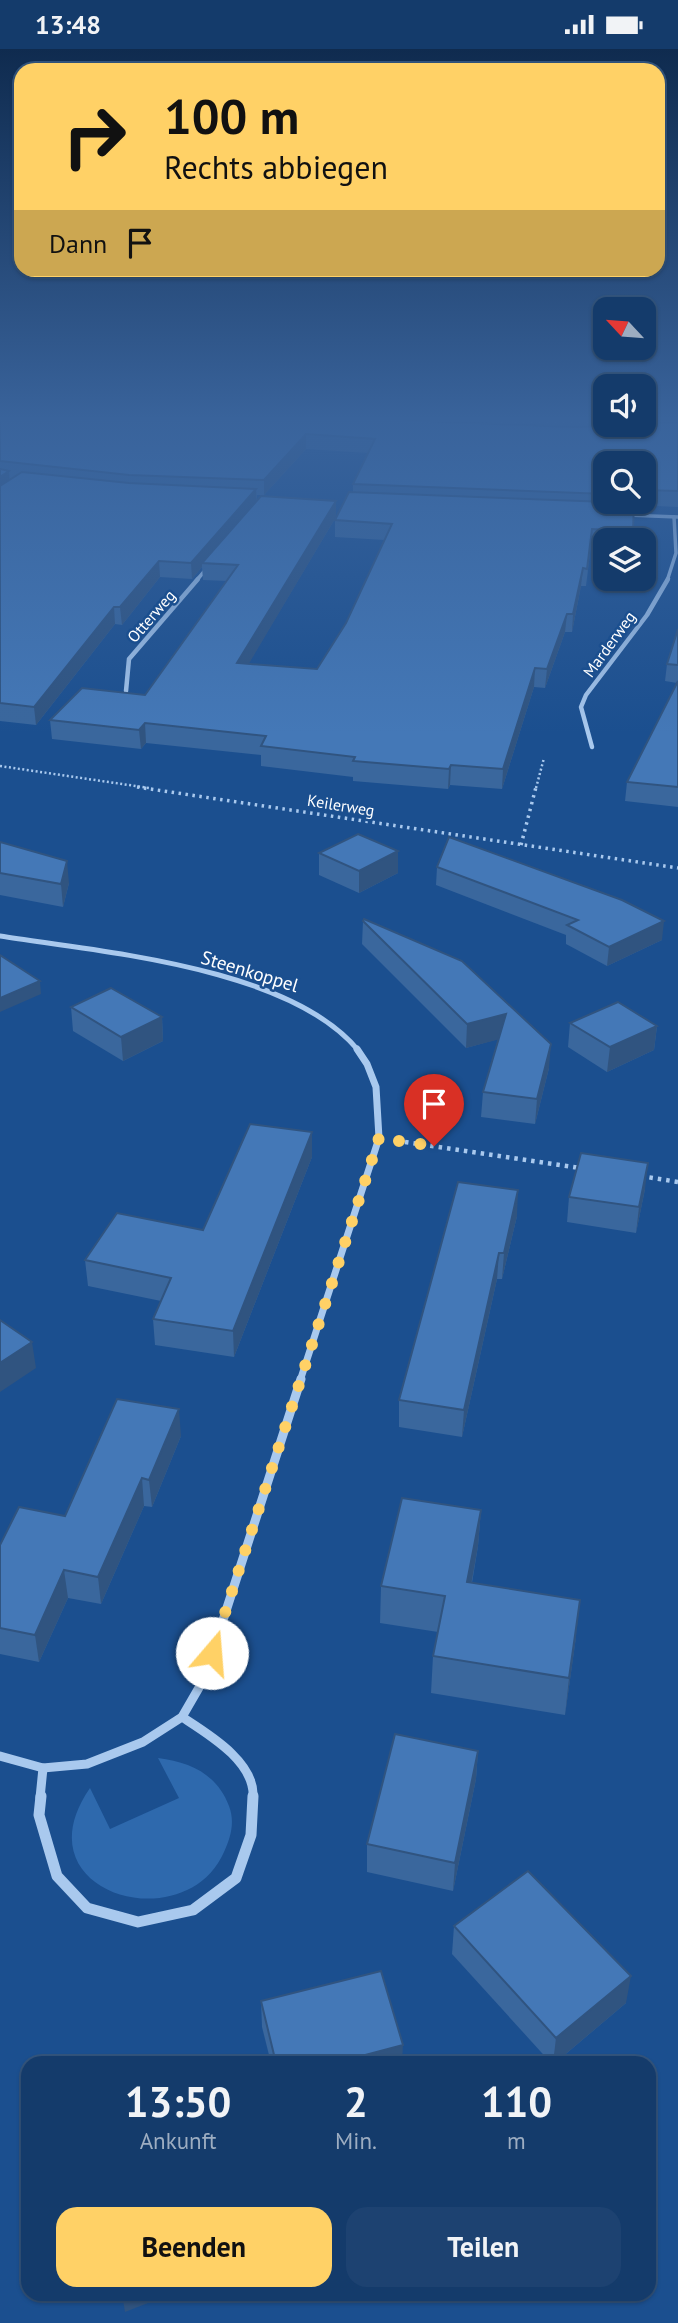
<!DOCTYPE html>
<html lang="de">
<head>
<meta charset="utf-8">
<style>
  body { margin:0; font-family:"PT Sans",sans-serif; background:#1d4271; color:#f1f3f6; height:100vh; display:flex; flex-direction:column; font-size:26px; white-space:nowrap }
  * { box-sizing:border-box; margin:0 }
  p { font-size:23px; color:#9dadc1 }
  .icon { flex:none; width:38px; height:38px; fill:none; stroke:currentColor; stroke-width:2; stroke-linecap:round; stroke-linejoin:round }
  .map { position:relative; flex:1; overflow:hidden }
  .side { position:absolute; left:21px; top:2007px; width:635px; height:245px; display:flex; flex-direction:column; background:#143b6b; border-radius:21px; box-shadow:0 2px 5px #0004,0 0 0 2px #33557e }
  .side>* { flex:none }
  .banner { position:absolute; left:14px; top:14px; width:651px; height:214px; border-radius:21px; box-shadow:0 2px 5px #0004,0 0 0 2px #33557e; background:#ffd166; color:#111; overflow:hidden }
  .needle { width:46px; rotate:296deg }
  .fabs { position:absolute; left:593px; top:248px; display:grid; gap:14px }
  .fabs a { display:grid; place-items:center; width:63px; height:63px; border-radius:14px; background:#143b6b; box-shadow:0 2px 5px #0004,0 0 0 2px #33557e; font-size:35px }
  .pin { position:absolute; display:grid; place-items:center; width:60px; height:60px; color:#fff; margin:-72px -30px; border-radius:50% 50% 50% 0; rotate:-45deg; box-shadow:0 0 7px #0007 }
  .pin .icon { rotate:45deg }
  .me { position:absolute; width:77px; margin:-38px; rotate:18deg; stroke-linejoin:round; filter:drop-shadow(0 0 5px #0008) }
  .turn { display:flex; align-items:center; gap:24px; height:147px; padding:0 35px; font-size:32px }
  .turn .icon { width:91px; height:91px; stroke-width:2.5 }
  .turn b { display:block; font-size:49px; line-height:60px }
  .then { display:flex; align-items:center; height:66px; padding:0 35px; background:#0003; gap:14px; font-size:26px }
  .eta { display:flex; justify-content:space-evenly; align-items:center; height:119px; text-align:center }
  .eta b { font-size:42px; font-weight:700; line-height:49px }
  .cta { display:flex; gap:14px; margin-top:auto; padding:14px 35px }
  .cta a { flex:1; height:80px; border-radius:21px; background:#ffd166; color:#111; font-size:28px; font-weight:700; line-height:80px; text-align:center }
  .cta a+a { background:#1d4271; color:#f1f3f6 }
  .status { display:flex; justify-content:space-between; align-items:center; height:49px; padding:0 35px; background:#143b6b; direction:ltr }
  .status svg { height:19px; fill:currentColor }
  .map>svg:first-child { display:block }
</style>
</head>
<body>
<div class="status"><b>13:48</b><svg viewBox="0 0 49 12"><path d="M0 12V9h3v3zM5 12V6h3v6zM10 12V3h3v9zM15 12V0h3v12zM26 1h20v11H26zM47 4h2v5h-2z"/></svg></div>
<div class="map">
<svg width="678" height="2274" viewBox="0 0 678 2274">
  <rect width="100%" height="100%" fill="#1b4f8f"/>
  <path fill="#2e69ad" d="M 158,1709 C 190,1713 217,1725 229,1757 C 235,1773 231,1788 224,1803 C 185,1892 17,1844 90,1739 L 110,1780 L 179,1749 Z"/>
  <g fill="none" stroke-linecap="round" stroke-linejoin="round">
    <g stroke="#a9c9ee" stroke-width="2.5" stroke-dasharray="2 2.5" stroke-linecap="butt">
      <polyline points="0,717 149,739"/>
      <polyline points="536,739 544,709"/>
    </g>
    <g stroke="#a9c9ee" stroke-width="3.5" stroke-dasharray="2.5 4.5" stroke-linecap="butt">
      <polyline points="137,738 678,819"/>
      <polyline points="521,796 536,738"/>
    </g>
    <g stroke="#a9c9ee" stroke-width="4.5" stroke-dasharray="3.5 5" stroke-linecap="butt">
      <polyline points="405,1093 580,1119"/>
      <polyline points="641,1127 678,1133"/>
    </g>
    <g stroke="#a9c9ee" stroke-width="3.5">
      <polyline points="626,466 678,468"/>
      <polyline points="196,532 208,518"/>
      <polyline points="667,532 676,504 674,468"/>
    </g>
    <g stroke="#a9c9ee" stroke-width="4.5">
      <polyline points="126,642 129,610 198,530"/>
      <polyline points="592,698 581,658 586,646 647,566 668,530"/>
    </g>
    <path stroke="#a9c9ee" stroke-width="5" d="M 0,887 C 102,903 289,918 358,1001"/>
    <polyline stroke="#a9c9ee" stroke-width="7" points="300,1332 379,1089 376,1038 367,1015 357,1000"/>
    <g stroke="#a9c9ee" stroke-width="9">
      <path d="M 182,1668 C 208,1685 256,1713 253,1749"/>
      <polyline points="0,1707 43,1719 87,1715 143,1693 182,1668 204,1630 301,1330"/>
      <polyline points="40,1749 43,1719"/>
    </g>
    <polyline stroke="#a9c9ee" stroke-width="11" points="41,1747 39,1766 57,1827 87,1859 138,1873 193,1861 236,1829 251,1786 253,1747"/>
  </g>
  <g fill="#3a679d" fill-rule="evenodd">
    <path d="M 0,366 L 606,366 L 606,376 L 644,376 L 678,366 L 678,458 L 634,456 L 632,492 L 606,492 L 606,497 L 591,496 L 586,537 L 581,537 L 572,583 L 565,583 L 545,639 L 534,638 L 502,740 L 450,736 L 448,740 L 353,732 L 353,728 L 261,717 L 261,706 L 146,694 L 141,700 L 52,690 L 50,671 L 145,646 L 227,532 L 203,531 L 202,518 L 192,530 L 160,528 L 122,576 L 115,575 L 36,676 L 0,672 ZM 306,400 L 368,404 L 353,435 L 353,443 L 335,471 L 335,488 L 385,491 L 346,574 L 317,620 L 248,615 L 336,468 L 257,452 L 257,446 L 264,446 ZM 606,415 L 644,415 L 644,453 L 606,453 Z"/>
    <polygon points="678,580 678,758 625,752 627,733 677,634 665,632 667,615"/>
    <polygon points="0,793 69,834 63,858 0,846"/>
    <polygon points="398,802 398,824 359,844 319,826 319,804"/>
    <polygon points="437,818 662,891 607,917 566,895 566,886 436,836"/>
    <polygon points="363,872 549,1019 535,1075 481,1068 483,1043 498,990 466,999 362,895"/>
    <polygon points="71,958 162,968 163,992 123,1012 73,982"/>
    <polygon points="570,974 657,977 654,1001 607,1023 568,998"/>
    <polygon points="312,1083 312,1108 234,1308 155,1296 153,1270 161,1252 88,1237 85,1211 203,1181"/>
    <polygon points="645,1140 636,1184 567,1173 569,1148"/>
    <polygon points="517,1167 502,1230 497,1230 462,1388 399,1378 399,1351"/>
    <polygon points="181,1387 152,1458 144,1457 101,1555 68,1549 39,1613 0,1605 0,1496 65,1467"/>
    <polygon points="481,1461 478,1497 472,1534 576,1588 565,1666 431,1644 433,1607 438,1583 380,1574 381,1537"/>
    <polygon points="478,1702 476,1730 453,1842 367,1823 367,1795"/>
    <polygon points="454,1877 626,1954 555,2014 551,2014 452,1905"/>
    <polygon points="261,1952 402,2014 271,2014 262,1978"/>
  </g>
  <g fill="#305480">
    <polygon points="659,366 678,366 678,379 644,376 644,367"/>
    <polygon points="306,385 306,400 264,446 264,431"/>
    <polygon points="9,422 10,437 0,444 0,428"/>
    <polygon points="256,440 257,455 202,514 202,518 192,530 191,514"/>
    <polygon points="336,452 336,468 238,633 237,614"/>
    <polygon points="159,512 160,528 122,576 120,558"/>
    <polygon points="583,519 581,537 572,583 573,565"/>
    <polygon points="114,558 115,575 36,676 34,658"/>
    <polygon points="567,565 565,583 545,639 547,620"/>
    <polygon points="535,619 534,638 502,740 503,720"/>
    <polygon points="145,674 146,694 141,700 139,681"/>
    <polygon points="451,716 450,736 448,740 449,720"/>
    <polygon points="398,802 398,824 359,844 359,822"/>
    <polygon points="67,812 69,834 63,858 61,835"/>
    <polygon points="664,872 662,891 607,917 609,898"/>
    <polygon points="40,932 41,945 0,963 0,949"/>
    <polygon points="506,965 504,989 466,999 467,975"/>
    <polygon points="162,968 163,992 123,1012 121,988"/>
    <polygon points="657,977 654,1001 607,1023 610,998"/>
    <polygon points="551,995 549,1019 535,1075 537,1050"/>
    <polygon points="312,1083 312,1108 234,1308 233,1282"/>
    <polygon points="648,1114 645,1140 636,1184 639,1158"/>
    <polygon points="518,1141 517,1167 502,1230 504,1204"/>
    <polygon points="499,1204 497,1230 462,1388 464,1361"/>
    <polygon points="32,1293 36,1319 0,1343 0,1314"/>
    <polygon points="179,1360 181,1387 152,1458 149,1431"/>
    <polygon points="142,1429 144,1457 101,1555 98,1528"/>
    <polygon points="481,1461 478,1497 465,1570 467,1533"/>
    <polygon points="64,1521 68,1549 39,1613 35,1586"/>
    <polygon points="580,1551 576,1588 565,1666 569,1629"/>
    <polygon points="478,1702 476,1730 453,1842 455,1814"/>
    <polygon points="631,1927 626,1954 555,2014 553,2014 556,1989"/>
    <polygon points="403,1996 402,2014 335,2014"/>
    <polygon points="122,2245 171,2245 125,2263"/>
  </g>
  <g fill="#4478b7" stroke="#305480" stroke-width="2">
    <polygon points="0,366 363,366 420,372 576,378 644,376 644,375 678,373 678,442 644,441 644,415 606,415 606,445 353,435 375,390 306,385 264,431 129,426 0,412"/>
    <polygon points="473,366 606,366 606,368 524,369"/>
    <polygon points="0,420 9,422 0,428"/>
    <polygon points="22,423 129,434 256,440 191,514 159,512 120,558 114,558 34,658 0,654 0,437"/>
    <polygon points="349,443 634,454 633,482 592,480 587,520 583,519 573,565 567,565 547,620 535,619 503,720 451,716 449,720 353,712 355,708 261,697 266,687 145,674 139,681 50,671 82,639 145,646 238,516 202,514 261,447 336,452 237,614 317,620 346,574 392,475 335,471"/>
    <polygon points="678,580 678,616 667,615"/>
    <polygon points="678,632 678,738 627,733"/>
    <polygon points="358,785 398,802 359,822 319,804"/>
    <polygon points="449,788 622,851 664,872 609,898 567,876 578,871 437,818"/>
    <polygon points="0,793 67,812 61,835 0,824"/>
    <polygon points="364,870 462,912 551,995 537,1050 483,1043 506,965 467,975 363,872"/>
    <polygon points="0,906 40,932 0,949"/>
    <polygon points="111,939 162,968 121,988 71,958"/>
    <polygon points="618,953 657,977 610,998 570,974"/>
    <polygon points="250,1075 312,1083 233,1282 153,1270 171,1229 85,1211 117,1164 203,1181"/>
    <polygon points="581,1104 648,1114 639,1158 569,1148"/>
    <polygon points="458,1133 518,1141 504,1204 499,1204 464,1361 399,1351"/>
    <polygon points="0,1271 32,1293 0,1314"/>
    <polygon points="117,1350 179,1360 149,1431 142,1429 98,1528 64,1521 35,1586 0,1579 0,1496 19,1458 65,1467"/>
    <polygon points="402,1449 481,1461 467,1533 580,1551 569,1629 433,1607 445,1547 381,1537"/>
    <polygon points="395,1685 478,1702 455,1814 367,1795"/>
    <polygon points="528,1822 631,1927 556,1989 454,1877"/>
    <polygon points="381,1922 403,1996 335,2014 276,2014 261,1952"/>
    <polygon points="205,2010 206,2014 191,2014"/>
  </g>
  <linearGradient id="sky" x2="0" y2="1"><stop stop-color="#0f2b4f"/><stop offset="0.54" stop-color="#39639b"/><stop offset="1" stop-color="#39639b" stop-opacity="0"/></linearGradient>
  <rect width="678" height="684" fill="url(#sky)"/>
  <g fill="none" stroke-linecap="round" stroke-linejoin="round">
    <polyline stroke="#ffd166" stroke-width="12" stroke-dasharray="0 21.6" points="212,1604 379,1089 434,1097"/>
  </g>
  <g text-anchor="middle" stroke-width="5" stroke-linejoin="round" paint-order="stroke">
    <g font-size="16" fill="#fff" stroke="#1b4f8f">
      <text transform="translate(151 567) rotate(-49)" y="6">Otterweg</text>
      <text transform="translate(609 595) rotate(-54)" y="6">Marderweg</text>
      <text transform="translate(341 756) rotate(9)" y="6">Keilerweg</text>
    </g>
    <g font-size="19" fill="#fff" stroke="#1b4f8f">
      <text transform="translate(250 922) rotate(17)" y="7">Steenkoppel</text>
    </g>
  </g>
</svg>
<div class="fabs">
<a><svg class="needle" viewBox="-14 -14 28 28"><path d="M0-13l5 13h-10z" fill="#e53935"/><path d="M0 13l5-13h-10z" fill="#9dadc1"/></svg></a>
<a><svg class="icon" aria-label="sound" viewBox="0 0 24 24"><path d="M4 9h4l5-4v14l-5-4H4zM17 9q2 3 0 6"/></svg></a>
<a><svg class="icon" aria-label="search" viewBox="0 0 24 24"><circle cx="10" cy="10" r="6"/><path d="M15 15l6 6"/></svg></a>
<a><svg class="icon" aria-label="layers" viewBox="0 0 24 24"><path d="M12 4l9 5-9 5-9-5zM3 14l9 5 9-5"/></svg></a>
</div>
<div class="pin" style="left:434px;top:1097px;background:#d93025"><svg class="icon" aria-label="arrive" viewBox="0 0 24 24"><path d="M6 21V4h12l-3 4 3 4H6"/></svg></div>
<svg class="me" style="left:212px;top:1604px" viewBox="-20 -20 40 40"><circle r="19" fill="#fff"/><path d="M0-13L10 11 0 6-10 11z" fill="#ffd166"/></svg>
<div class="banner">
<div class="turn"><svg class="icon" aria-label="right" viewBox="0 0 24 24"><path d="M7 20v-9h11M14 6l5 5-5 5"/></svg><div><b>100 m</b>Rechts abbiegen</div></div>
<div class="then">Dann<svg class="icon" aria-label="arrive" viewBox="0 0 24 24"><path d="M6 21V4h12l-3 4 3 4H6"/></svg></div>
</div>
<section class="side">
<div class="eta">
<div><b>13:50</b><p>Ankunft</p></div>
<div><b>2</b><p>Min.</p></div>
<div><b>110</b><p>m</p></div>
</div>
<div class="cta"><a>Beenden</a><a>Teilen</a></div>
</section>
</div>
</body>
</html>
